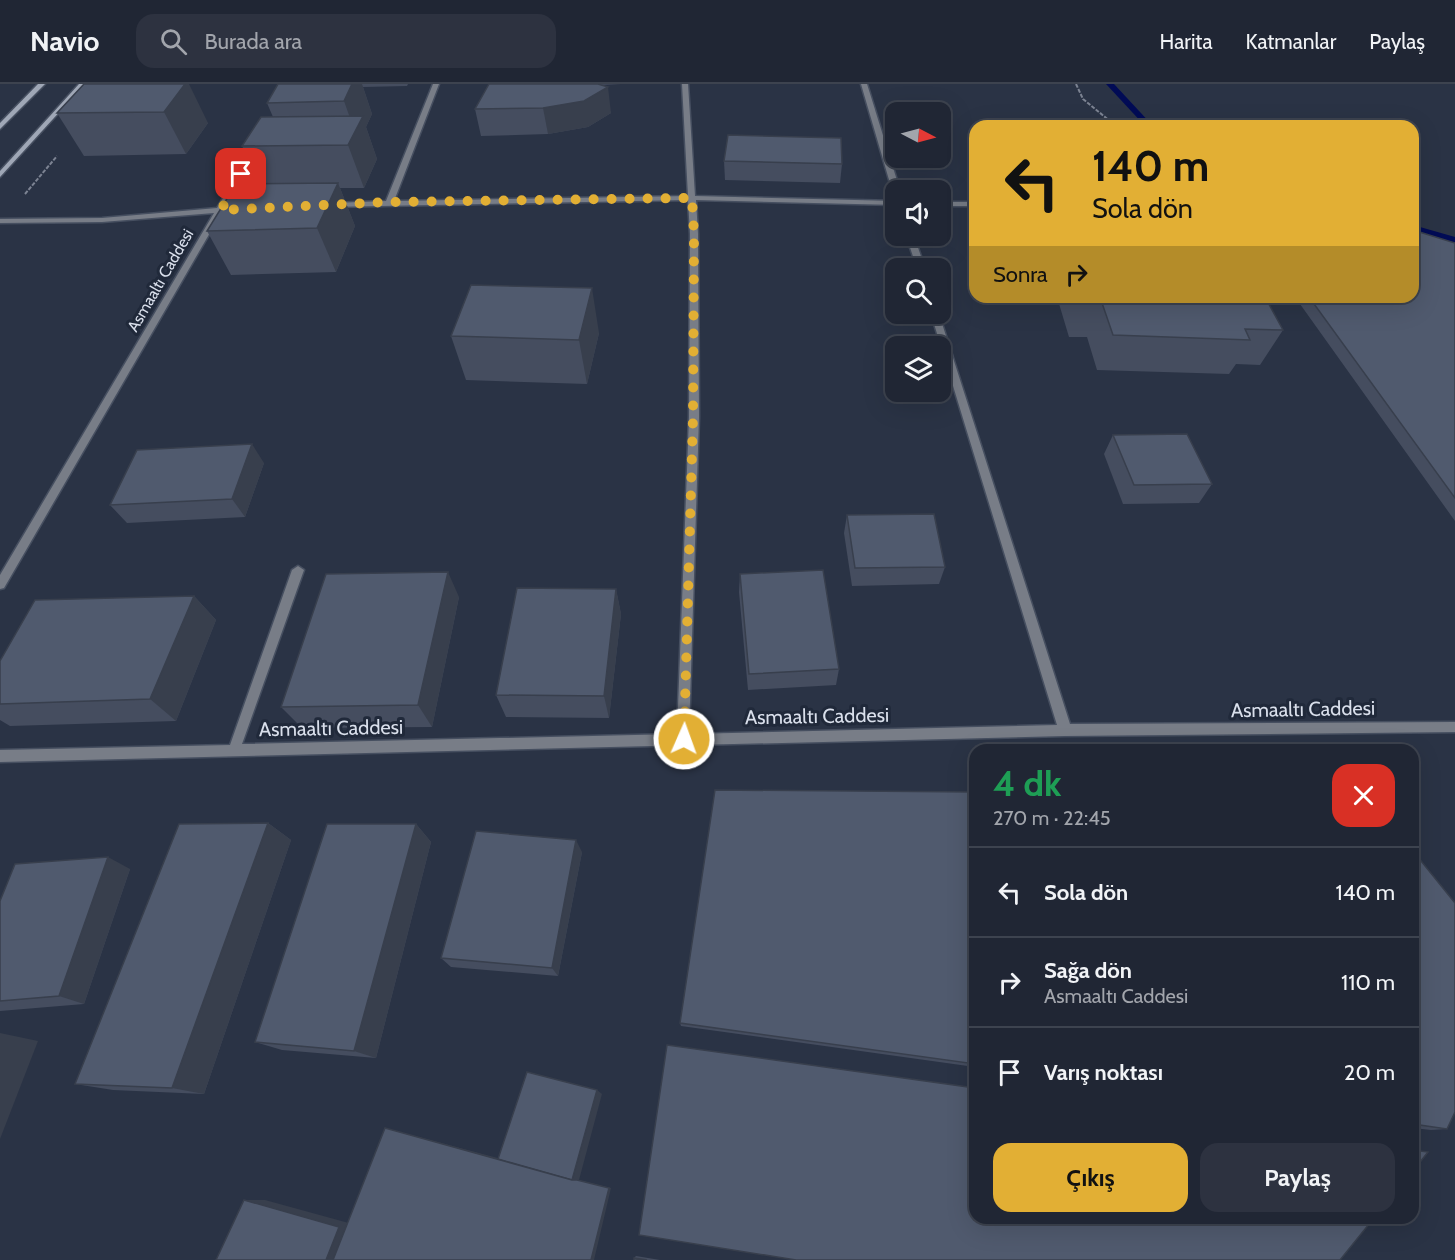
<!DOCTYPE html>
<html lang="tr">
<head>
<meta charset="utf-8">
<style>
  body { margin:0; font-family:Cabin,sans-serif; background:#2d3240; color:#f1f3f6; height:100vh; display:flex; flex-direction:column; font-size:22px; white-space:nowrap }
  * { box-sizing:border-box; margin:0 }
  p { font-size:20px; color:#a2a5ac }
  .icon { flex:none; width:33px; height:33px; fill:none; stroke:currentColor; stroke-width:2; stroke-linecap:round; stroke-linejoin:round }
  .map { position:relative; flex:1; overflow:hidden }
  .drawer { position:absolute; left:969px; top:660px; width:450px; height:480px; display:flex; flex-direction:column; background:#202634; border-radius:18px; box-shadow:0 6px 24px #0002,0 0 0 2px #3d434f }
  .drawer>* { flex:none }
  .top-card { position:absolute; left:969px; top:36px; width:450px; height:183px; border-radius:18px; box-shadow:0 6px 24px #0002,0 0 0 2px #3d434f; background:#e2af34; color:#111; overflow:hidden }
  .needle { width:39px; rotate:96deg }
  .controls { position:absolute; left:885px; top:18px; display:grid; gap:12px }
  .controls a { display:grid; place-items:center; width:66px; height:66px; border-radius:12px; background:#202634; box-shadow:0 6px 24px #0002,0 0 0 2px #3d434f; font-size:30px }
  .pin { position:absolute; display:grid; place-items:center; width:51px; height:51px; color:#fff; margin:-26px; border-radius:12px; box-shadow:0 3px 9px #0006 }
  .me { position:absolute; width:66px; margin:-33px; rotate:2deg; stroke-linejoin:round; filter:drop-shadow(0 0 4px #0008) }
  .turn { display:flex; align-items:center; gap:21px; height:126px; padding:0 24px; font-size:27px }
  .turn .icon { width:78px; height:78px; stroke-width:2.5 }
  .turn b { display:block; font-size:42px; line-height:51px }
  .then { display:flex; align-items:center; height:57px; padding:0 24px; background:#0003; gap:12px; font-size:22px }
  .round { display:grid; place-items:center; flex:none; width:63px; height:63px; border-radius:18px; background:#2d3240 }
  .headline { display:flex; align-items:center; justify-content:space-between; height:102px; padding:0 24px }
  h1 { font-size:36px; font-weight:800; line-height:45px; color:#1e9e55 }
  .primary-button { display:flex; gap:12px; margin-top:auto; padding:12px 24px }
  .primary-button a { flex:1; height:69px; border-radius:18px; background:#e2af34; color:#111; font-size:24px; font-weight:800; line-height:69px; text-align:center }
  .primary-button a+a { background:#2d3240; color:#f1f3f6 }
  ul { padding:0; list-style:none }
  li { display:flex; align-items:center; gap:18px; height:90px; padding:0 24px; border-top:2px solid #3d434f }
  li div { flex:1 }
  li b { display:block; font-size:22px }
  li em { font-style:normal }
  header { display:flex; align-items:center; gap:36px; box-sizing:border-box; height:84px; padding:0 30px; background:#202634; border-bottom:2px solid #3d434f }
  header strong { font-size:28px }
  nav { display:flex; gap:33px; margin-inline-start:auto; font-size:21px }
  .search { width:420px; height:54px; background:#2d3240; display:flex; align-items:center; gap:15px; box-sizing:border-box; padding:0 21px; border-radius:18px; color:#a2a5ac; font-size:22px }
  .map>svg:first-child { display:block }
</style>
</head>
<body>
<header>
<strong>Navio</strong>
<div class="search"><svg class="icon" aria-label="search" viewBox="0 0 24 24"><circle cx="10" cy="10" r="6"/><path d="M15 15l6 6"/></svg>Burada ara</div>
<nav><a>Harita</a><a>Katmanlar</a><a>Paylaş</a></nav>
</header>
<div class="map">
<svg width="1455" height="1176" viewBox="0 0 1455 1176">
  <rect width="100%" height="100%" fill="#2a3345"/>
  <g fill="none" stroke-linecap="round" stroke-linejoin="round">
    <g fill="#010b55" fill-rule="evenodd">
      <polygon points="1106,0 1114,0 1153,42 1145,42"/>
      <polygon points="1413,141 1455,153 1455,159 1413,147"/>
    </g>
    <g stroke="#464f60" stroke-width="3">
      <g id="minor">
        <polygon points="433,0 439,0 394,117 688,112 682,0 688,0 695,112 896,117 896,121 696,116 698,150 699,333 689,650 1057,641 931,230 939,230 1070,640 1455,638 1455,648 1065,652 0,678 0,666 230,661 292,486 298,482 304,486 242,660 677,650 689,333 690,150 688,116 329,123 329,119 332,119 386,117"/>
        <polygon points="861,0 867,0 900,106 896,108 892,106"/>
        <polygon points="255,62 260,63 225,124 228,126 222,128 4,504 0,505 0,491 214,129 102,138 0,139 0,135 102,134 217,124"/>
        <rect x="940" y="118" width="35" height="4"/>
        <polygon points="906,152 914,152 925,184 917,184"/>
      </g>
    </g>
    <g stroke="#464f60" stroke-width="3">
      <g id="secondary">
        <polygon points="38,0 45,0 0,45 0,39"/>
        <polygon points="79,0 85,0 0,93 0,87"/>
      </g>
    </g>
    <g stroke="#7c8392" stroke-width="2" stroke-dasharray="4 1.5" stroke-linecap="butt">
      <polyline points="1076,0 1083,15 1116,42"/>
      <polyline points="25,110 57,72"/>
    </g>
    <use href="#minor" fill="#787d87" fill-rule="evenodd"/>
    <use href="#secondary" fill="#9fa7b6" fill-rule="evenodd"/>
  </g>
  <g fill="#454d5f">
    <polygon points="84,0 208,39 186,70 84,72 57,29"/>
    <polygon points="278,0 408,0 407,2 363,3 372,30 366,43 377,75 364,104 340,104 355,142 336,188 231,191 207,147 260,100 242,62 273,33 267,19"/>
    <polygon points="489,0 621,0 600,1 611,29 588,43 548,50 481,52 475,25"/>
    <polygon points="724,77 842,80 840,99 725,96"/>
    <polygon points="1455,159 1455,437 1295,213 1413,213"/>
    <polygon points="1057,213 1265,213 1283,246 1260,281 1236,280 1229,290 1097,286 1087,253 1069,253"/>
    <polygon points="599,249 587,300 466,296 451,252"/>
    <polygon points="1113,351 1212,400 1199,419 1123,420 1104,370"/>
    <polygon points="264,379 245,433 127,439 110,421"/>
    <polygon points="847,431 945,483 939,500 852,502 844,449"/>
    <polygon points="740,490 839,585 836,601 748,606 739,508"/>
    <polygon points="616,505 621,530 609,634 506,633 496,611"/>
    <polygon points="194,512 216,536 176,637 10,642 0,636 0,577"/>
    <polygon points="459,513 432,643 302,644 281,623"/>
    <polygon points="975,708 975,983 681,942 680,939"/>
    <polygon points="268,739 291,756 204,1010 113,1006 75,1000"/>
    <polygon points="416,740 431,758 376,974 282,966 255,958"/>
    <polygon points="1413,767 1447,1045 1431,1046 1413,1044"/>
    <polygon points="582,768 558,892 451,883 441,874"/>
    <polygon points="130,785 84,920 0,927 0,817"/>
    <polygon points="636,1172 660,1176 634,1176 634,1174"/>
  </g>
  <g fill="#383f4d">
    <polygon points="185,0 189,0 208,39 186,70 164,28"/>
    <polygon points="352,0 362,0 372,30 366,43 377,75 364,104 348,61 355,48 344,17"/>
    <polygon points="608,3 611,29 588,43 548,50 543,24"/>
    <polygon points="338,99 355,142 336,188 317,144"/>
    <polygon points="592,204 599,249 587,300 579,256"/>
    <polygon points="252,360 264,379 245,433 232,415"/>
    <polygon points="448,488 459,513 432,643 418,621"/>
    <polygon points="616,505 621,530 609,634 604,612"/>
    <polygon points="194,512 216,536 176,637 150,615"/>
    <polygon points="268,739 291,756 204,1010 172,1004"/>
    <polygon points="416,740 431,758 376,974 354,967"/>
    <polygon points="576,756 582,768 558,892 552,884"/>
    <polygon points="108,773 130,785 84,920 59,912"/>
    <polygon points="0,949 38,957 0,1055"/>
    <polygon points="597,1006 602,1010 579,1096 611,1104 594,1176 591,1176 572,1096 385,1044 573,1094"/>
    <polygon points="244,1116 265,1116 356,1141 342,1176 326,1176"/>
  </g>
  <g fill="#505a6e" stroke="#383f4d" stroke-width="1.5">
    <polygon points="84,0 185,0 164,28 57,29"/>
    <polygon points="278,0 352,0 344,17 267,19"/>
    <polygon points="489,0 598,0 608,3 584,17 543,24 475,25"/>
    <polygon points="363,32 348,61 242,62 261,33"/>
    <polygon points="728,51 841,54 842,80 724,77"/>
    <polygon points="338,99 317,144 207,147 236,100"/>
    <polygon points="1413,146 1455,159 1455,414 1309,213 1413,213"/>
    <polygon points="471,201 592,204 579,256 451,252"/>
    <polygon points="1081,213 1265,213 1283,246 1245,245 1250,256 1113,251 1102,219 1083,218"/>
    <polygon points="1187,350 1212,400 1134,401 1113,351"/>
    <polygon points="252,360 232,415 110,421 137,366"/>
    <polygon points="934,430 945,483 855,484 847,431"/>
    <polygon points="823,486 839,585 749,590 740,490"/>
    <polygon points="448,488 418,621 281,623 326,490"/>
    <polygon points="517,504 616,505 604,612 496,611"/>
    <polygon points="194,512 150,615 0,620 0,577 35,516"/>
    <polygon points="715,706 975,708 975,980 680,939"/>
    <polygon points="268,739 172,1004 75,1000 179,740"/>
    <polygon points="327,740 416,740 354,967 255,958"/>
    <polygon points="476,747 576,756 552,884 441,874"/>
    <polygon points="1413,767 1455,819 1455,1028 1447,1045 1413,1040"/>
    <polygon points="108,773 59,912 0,917 0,817 15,780"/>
    <polygon points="667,961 975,1004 975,1134 1374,1134 1340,1176 796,1176 639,1151"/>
    <polygon points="527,988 597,1006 572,1096 498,1075"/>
    <polygon points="385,1044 572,1096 577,1096 609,1104 591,1176 333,1176"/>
    <polygon points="1413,1066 1428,1068 1413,1087"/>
    <polygon points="244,1116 339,1143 326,1176 216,1176"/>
    <polygon points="634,1174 647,1176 634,1176"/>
  </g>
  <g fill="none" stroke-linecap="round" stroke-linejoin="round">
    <polyline stroke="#e2af34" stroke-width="10" stroke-dasharray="0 18" points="241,90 221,126 389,118 692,114 694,150 693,333 684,655"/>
  </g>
  <g text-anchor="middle" stroke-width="6" stroke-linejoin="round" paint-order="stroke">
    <g font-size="16" fill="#d9dfeb" stroke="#20293a">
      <text transform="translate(160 196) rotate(-60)" y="6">Asmaaltı Caddesi</text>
    </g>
    <g font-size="20" fill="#d9dfeb" stroke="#20293a">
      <text transform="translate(1303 625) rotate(-1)" y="7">Asmaaltı Caddesi</text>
      <text transform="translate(817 632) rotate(-1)" y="7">Asmaaltı Caddesi</text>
      <text transform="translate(331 644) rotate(-1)" y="7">Asmaaltı Caddesi</text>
    </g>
  </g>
</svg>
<div class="controls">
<a><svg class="needle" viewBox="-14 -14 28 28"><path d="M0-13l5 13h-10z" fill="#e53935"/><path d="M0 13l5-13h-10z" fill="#a2a5ac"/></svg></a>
<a><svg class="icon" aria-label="sound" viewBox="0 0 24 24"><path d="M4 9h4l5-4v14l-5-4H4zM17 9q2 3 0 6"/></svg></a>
<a><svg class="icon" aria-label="search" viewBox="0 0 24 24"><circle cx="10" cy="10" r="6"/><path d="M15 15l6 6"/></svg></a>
<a><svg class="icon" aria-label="layers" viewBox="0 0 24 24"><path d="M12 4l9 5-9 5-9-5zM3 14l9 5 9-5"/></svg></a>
</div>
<div class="pin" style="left:241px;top:90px;background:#d93025"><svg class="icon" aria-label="arrive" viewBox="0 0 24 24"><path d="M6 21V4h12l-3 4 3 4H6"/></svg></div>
<svg class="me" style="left:684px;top:655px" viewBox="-20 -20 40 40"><circle r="17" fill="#e2af34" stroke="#fff" stroke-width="3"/><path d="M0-11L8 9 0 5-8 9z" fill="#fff"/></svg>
<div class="top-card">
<div class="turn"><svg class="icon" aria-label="left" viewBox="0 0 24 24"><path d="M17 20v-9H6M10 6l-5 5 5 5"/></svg><div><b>140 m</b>Sola dön</div></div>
<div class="then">Sonra<svg class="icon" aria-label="right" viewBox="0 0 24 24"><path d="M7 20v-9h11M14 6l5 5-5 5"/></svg></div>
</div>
<section class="drawer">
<div class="headline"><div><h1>4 dk</h1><p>270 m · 22:45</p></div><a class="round" style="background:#d93025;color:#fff"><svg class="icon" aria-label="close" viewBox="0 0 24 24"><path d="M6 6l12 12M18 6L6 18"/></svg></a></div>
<ul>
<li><svg class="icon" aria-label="left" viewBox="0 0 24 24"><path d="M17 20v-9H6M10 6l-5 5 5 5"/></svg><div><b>Sola dön</b></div><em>140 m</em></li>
<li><svg class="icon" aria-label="right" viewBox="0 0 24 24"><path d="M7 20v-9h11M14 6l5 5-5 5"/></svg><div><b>Sağa dön</b><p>Asmaaltı Caddesi</p></div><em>110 m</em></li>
<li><svg class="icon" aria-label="arrive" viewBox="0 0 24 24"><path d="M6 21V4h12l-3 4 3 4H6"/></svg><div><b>Varış noktası</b></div><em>20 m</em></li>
</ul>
<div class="primary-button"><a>Çıkış</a><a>Paylaş</a></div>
</section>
</div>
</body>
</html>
